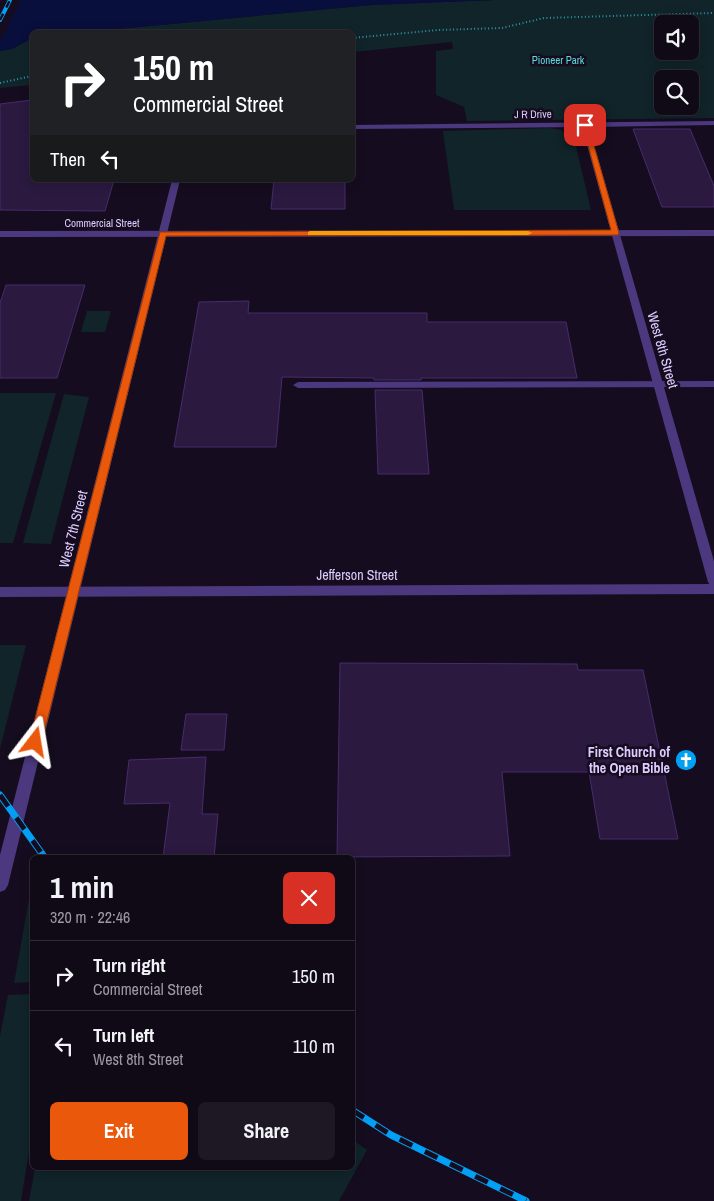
<!DOCTYPE html>
<html lang="en">
<head>
<meta charset="utf-8">
<style>
  body { margin:0; font-family:"Archivo Narrow",sans-serif; background:#1e1824; color:#f1f3f6; height:100vh; display:flex; flex-direction:column; font-size:19px; white-space:nowrap }
  * { box-sizing:border-box; margin:0 }
  p { font-size:16px; color:#9c9aa1 }
  .icon { flex:none; width:28px; height:28px; fill:none; stroke:currentColor; stroke-width:2; stroke-linecap:round; stroke-linejoin:round }
  .map { position:relative; flex:1; overflow:hidden }
  .sheet { position:absolute; left:30px; top:855px; width:325px; height:315px; display:flex; flex-direction:column; background:#100a17; border-radius:8px; box-shadow:0 2px 12px #0003,0 0 0 1px #302b36 }
  .sheet>* { flex:none }
  .guide { position:absolute; left:30px; top:30px; width:325px; height:152px; border-radius:8px; box-shadow:0 2px 12px #0003,0 0 0 1px #302b36; background:#202124; color:#fff; overflow:hidden }
  .buttons { position:absolute; left:654px; top:15px; display:grid; gap:10px }
  .buttons a { display:grid; place-items:center; width:45px; height:45px; border-radius:8px; background:#100a17; box-shadow:0 2px 12px #0003,0 0 0 1px #302b36; font-size:25px }
  .pin { position:absolute; display:grid; place-items:center; width:42px; height:42px; color:#fff; margin:-21px; border-radius:10px; box-shadow:0 2px 8px #0006 }
  .me { position:absolute; width:55px; margin:-28px; rotate:14deg; stroke-linejoin:round; filter:drop-shadow(0 0 4px #0008) }
  .turn { display:flex; align-items:center; gap:18px; height:105px; padding:0 20px; font-size:22px }
  .turn .icon { width:65px; height:65px; stroke-width:2.5 }
  .turn b { display:block; font-size:35px; line-height:42px }
  .then { display:flex; align-items:center; height:48px; padding:0 20px; background:#0003; gap:10px; font-size:19px }
  .round { display:grid; place-items:center; flex:none; width:52px; height:52px; border-radius:8px; background:#1e1824 }
  .head { display:flex; align-items:center; justify-content:space-between; height:85px; padding:0 20px }
  h1 { font-size:30px; font-weight:700; line-height:38px }
  .button { display:flex; gap:10px; margin-top:auto; padding:10px 20px }
  .button a { flex:1; height:58px; border-radius:8px; background:#ea580c; color:#fff; font-size:20px; font-weight:700; line-height:58px; text-align:center }
  .button a+a { background:#1e1824; color:#f1f3f6 }
  ul { padding:0; list-style:none }
  li { display:flex; align-items:center; gap:15px; height:70px; padding:0 20px; border-top:1px solid #302b36 }
  li div { flex:1 }
  li b { display:block; font-size:19px }
  li em { font-style:normal }
  .map>svg:first-child { display:block }
</style>
</head>
<body>
<div class="map">
<svg width="714" height="1201" viewBox="0 0 714 1201">
  <rect width="100%" height="100%" fill="#150d1f"/>
  <g fill="#102429" fill-rule="evenodd">
    <path d="M 494,0 L 714,0 L 714,118 L 467,121 L 464,107 L 436,95 L 436,51 L 453,49 L 452,42 L 353,52 L 352,32 L 86,32 L 371,5 ZM 662,24 L 690,24 L 690,51 L 662,51 ZM 662,79 L 690,79 L 690,106 L 662,106 Z"/>
    <polygon points="32,38 32,85 0,88 0,51 12,49"/>
    <polygon points="550,128 561,130 574,138 591,210 454,210 443,131"/>
    <polygon points="87,311 111,311 105,332 81,332"/>
    <polygon points="0,393 56,393 13,543 0,543"/>
    <polygon points="64,394 89,397 51,544 23,543"/>
    <polygon points="0,645 26,645 0,749"/>
    <polygon points="31,888 32,888 32,982 14,983"/>
    <polygon points="32,994 32,1133 21,1201 0,1201 0,1036 8,995"/>
    <polygon points="353,1140 367,1150 339,1201 29,1201 35,1168 352,1168"/>
  </g>
  <polygon fill="#090f3c" points="0,0 494,0 371,5 86,32 32,32 32,38 12,49 0,51"/>
  <polygon fill="#150d1f" points="1,0 21,0 0,42 0,1"/>
  <g fill="#2b1940" stroke="#482b6c">
    <polygon points="32,100 32,180 114,180 105,211 0,210 0,104"/>
    <polygon points="633,129 690,129 714,186 714,207 662,207"/>
    <polygon points="274,180 345,180 345,209 271,209"/>
    <polygon points="6,285 85,285 57,378 0,378 0,303"/>
    <polygon points="249,301 248,313 427,313 427,322 566,322 577,378 421,378 421,380 374,380 374,378 282,377 276,447 174,447 199,302"/>
    <polygon points="375,390 422,390 429,474 378,474"/>
    <polygon points="340,663 577,664 578,670 643,670 678,839 600,839 589,772 502,772 510,856 337,857"/>
    <polygon points="186,714 227,714 224,750 181,750"/>
    <polygon points="206,757 202,814 218,814 214,858 163,858 170,803 124,804 129,760"/>
  </g>
  <g fill="none" stroke-linecap="round" stroke-linejoin="round">
    <g stroke="#2e97b0" stroke-width="2" stroke-dasharray="1 2.5" stroke-linecap="butt">
      <polyline points="352,38 438,30 502,28 544,18 714,13"/>
      <polyline points="0,83 32,76"/>
    </g>
    <polygon fill="#4c387e" fill-rule="evenodd" points="714,381 714,387 298,388 293,385 298,382"/>
    <g fill="#4c387e" fill-rule="evenodd">
      <polygon points="714,121 714,125 589,127 714,561 714,587 710,585 708,582 582,127 352,129 352,125"/>
      <polygon points="172,180 180,180 8,885 5,890 0,892 0,855"/>
    </g>
    <g fill="#4c387e" fill-rule="evenodd">
      <polygon points="714,230 714,236 0,237 0,231"/>
      <polygon points="714,584 714,594 0,597 0,587"/>
    </g>
    <g stroke="#029ff4" stroke-width="4">
      <polyline id="rail-far1" points="0,20 10,0"/>
    </g>
    <g stroke="#029ff4" stroke-width="7">
      <g id="rail">
        <polyline points="0,795 45,858"/>
        <polyline points="352,1110 391,1135 526,1201"/>
      </g>
    </g>
    <use href="#rail-far1" stroke="#150d1f" stroke-width="2.5" stroke-dasharray="7" stroke-linecap="butt"/>
    <use href="#rail" stroke="#150d1f" stroke-width="5" stroke-dasharray="14" stroke-linecap="butt"/>
  </g>
  <polygon fill="#ea580c" stroke="#983908" points="582,123 588,125 619,233 618,235 166,236 42,742 40,746 35,748 31,746 29,742 160,232 611,230"/>
  <polygon fill="#f59e0b" points="310,231 528,231 532,233 528,235 308,235 308,232"/>
  <defs>
    <g id="church-disc" transform="scale(1.125)"><circle r="9.5" fill="#029ff4" stroke="#150d1f"/><path d="M-1.2-6h2.4v3.5h3.3v2.4h-3.3V6h-2.4V-.1h-3.3v-2.4h3.3Z" fill="#fff"/></g>
  </defs>
  <g fill-rule="evenodd">
    <use href="#church-disc" x="686" y="760"/>
  </g>
  <g text-anchor="middle" stroke-width="5" stroke-linejoin="round" paint-order="stroke">
    <g font-size="11" fill="#59dddd" stroke="#150d1f">
      <text x="558" y="64">Pioneer Park</text>
    </g>
    <g font-size="11" fill="#deccff" stroke="#150d1f">
      <text transform="translate(533 114) rotate(-1)" y="4">J R Drive</text>
      <text x="102" y="227">Commercial Street</text>
    </g>
    <g font-size="14" fill="#deccff" stroke="#150d1f">
      <text transform="translate(663 350) rotate(74)" y="5">West 8th Street</text>
      <text transform="translate(73 529) rotate(-76)" y="5">West 7th Street</text>
      <text x="357" y="580">Jefferson Street</text>
    </g>
    <g font-size="14" font-weight="bold" fill="#deccff" stroke="#150d1f" text-anchor="end">
      <text x="670" y="757">First Church of<tspan x="670" dy="16">the Open Bible</tspan></text>
    </g>
  </g>
</svg>
<div class="buttons">
<a><svg class="icon" aria-label="sound" viewBox="0 0 24 24"><path d="M4 9h4l5-4v14l-5-4H4zM17 9q2 3 0 6"/></svg></a>
<a><svg class="icon" aria-label="search" viewBox="0 0 24 24"><circle cx="10" cy="10" r="6"/><path d="M15 15l6 6"/></svg></a>
</div>
<div class="pin" style="left:585px;top:125px;background:#d93025"><svg class="icon" aria-label="arrive" viewBox="0 0 24 24"><path d="M6 21V4h12l-3 4 3 4H6"/></svg></div>
<svg class="me" style="left:35px;top:742px" viewBox="-20 -20 40 40"><path d="M0-17L14 15 0 8-14 15z" fill="#ea580c" stroke="#fff" stroke-width="4"/></svg>
<div class="guide">
<div class="turn"><svg class="icon" aria-label="right" viewBox="0 0 24 24"><path d="M7 20v-9h11M14 6l5 5-5 5"/></svg><div><b>150 m</b>Commercial Street</div></div>
<div class="then">Then<svg class="icon" aria-label="left" viewBox="0 0 24 24"><path d="M17 20v-9H6M10 6l-5 5 5 5"/></svg></div>
</div>
<section class="sheet">
<div class="head"><div><h1>1 min</h1><p>320 m · 22:46</p></div><a class="round" style="background:#d93025;color:#fff"><svg class="icon" aria-label="close" viewBox="0 0 24 24"><path d="M6 6l12 12M18 6L6 18"/></svg></a></div>
<ul>
<li><svg class="icon" aria-label="right" viewBox="0 0 24 24"><path d="M7 20v-9h11M14 6l5 5-5 5"/></svg><div><b>Turn right</b><p>Commercial Street</p></div><em>150 m</em></li>
<li><svg class="icon" aria-label="left" viewBox="0 0 24 24"><path d="M17 20v-9H6M10 6l-5 5 5 5"/></svg><div><b>Turn left</b><p>West 8th Street</p></div><em>110 m</em></li>
</ul>
<div class="button"><a>Exit</a><a>Share</a></div>
</section>
</div>
</body>
</html>
